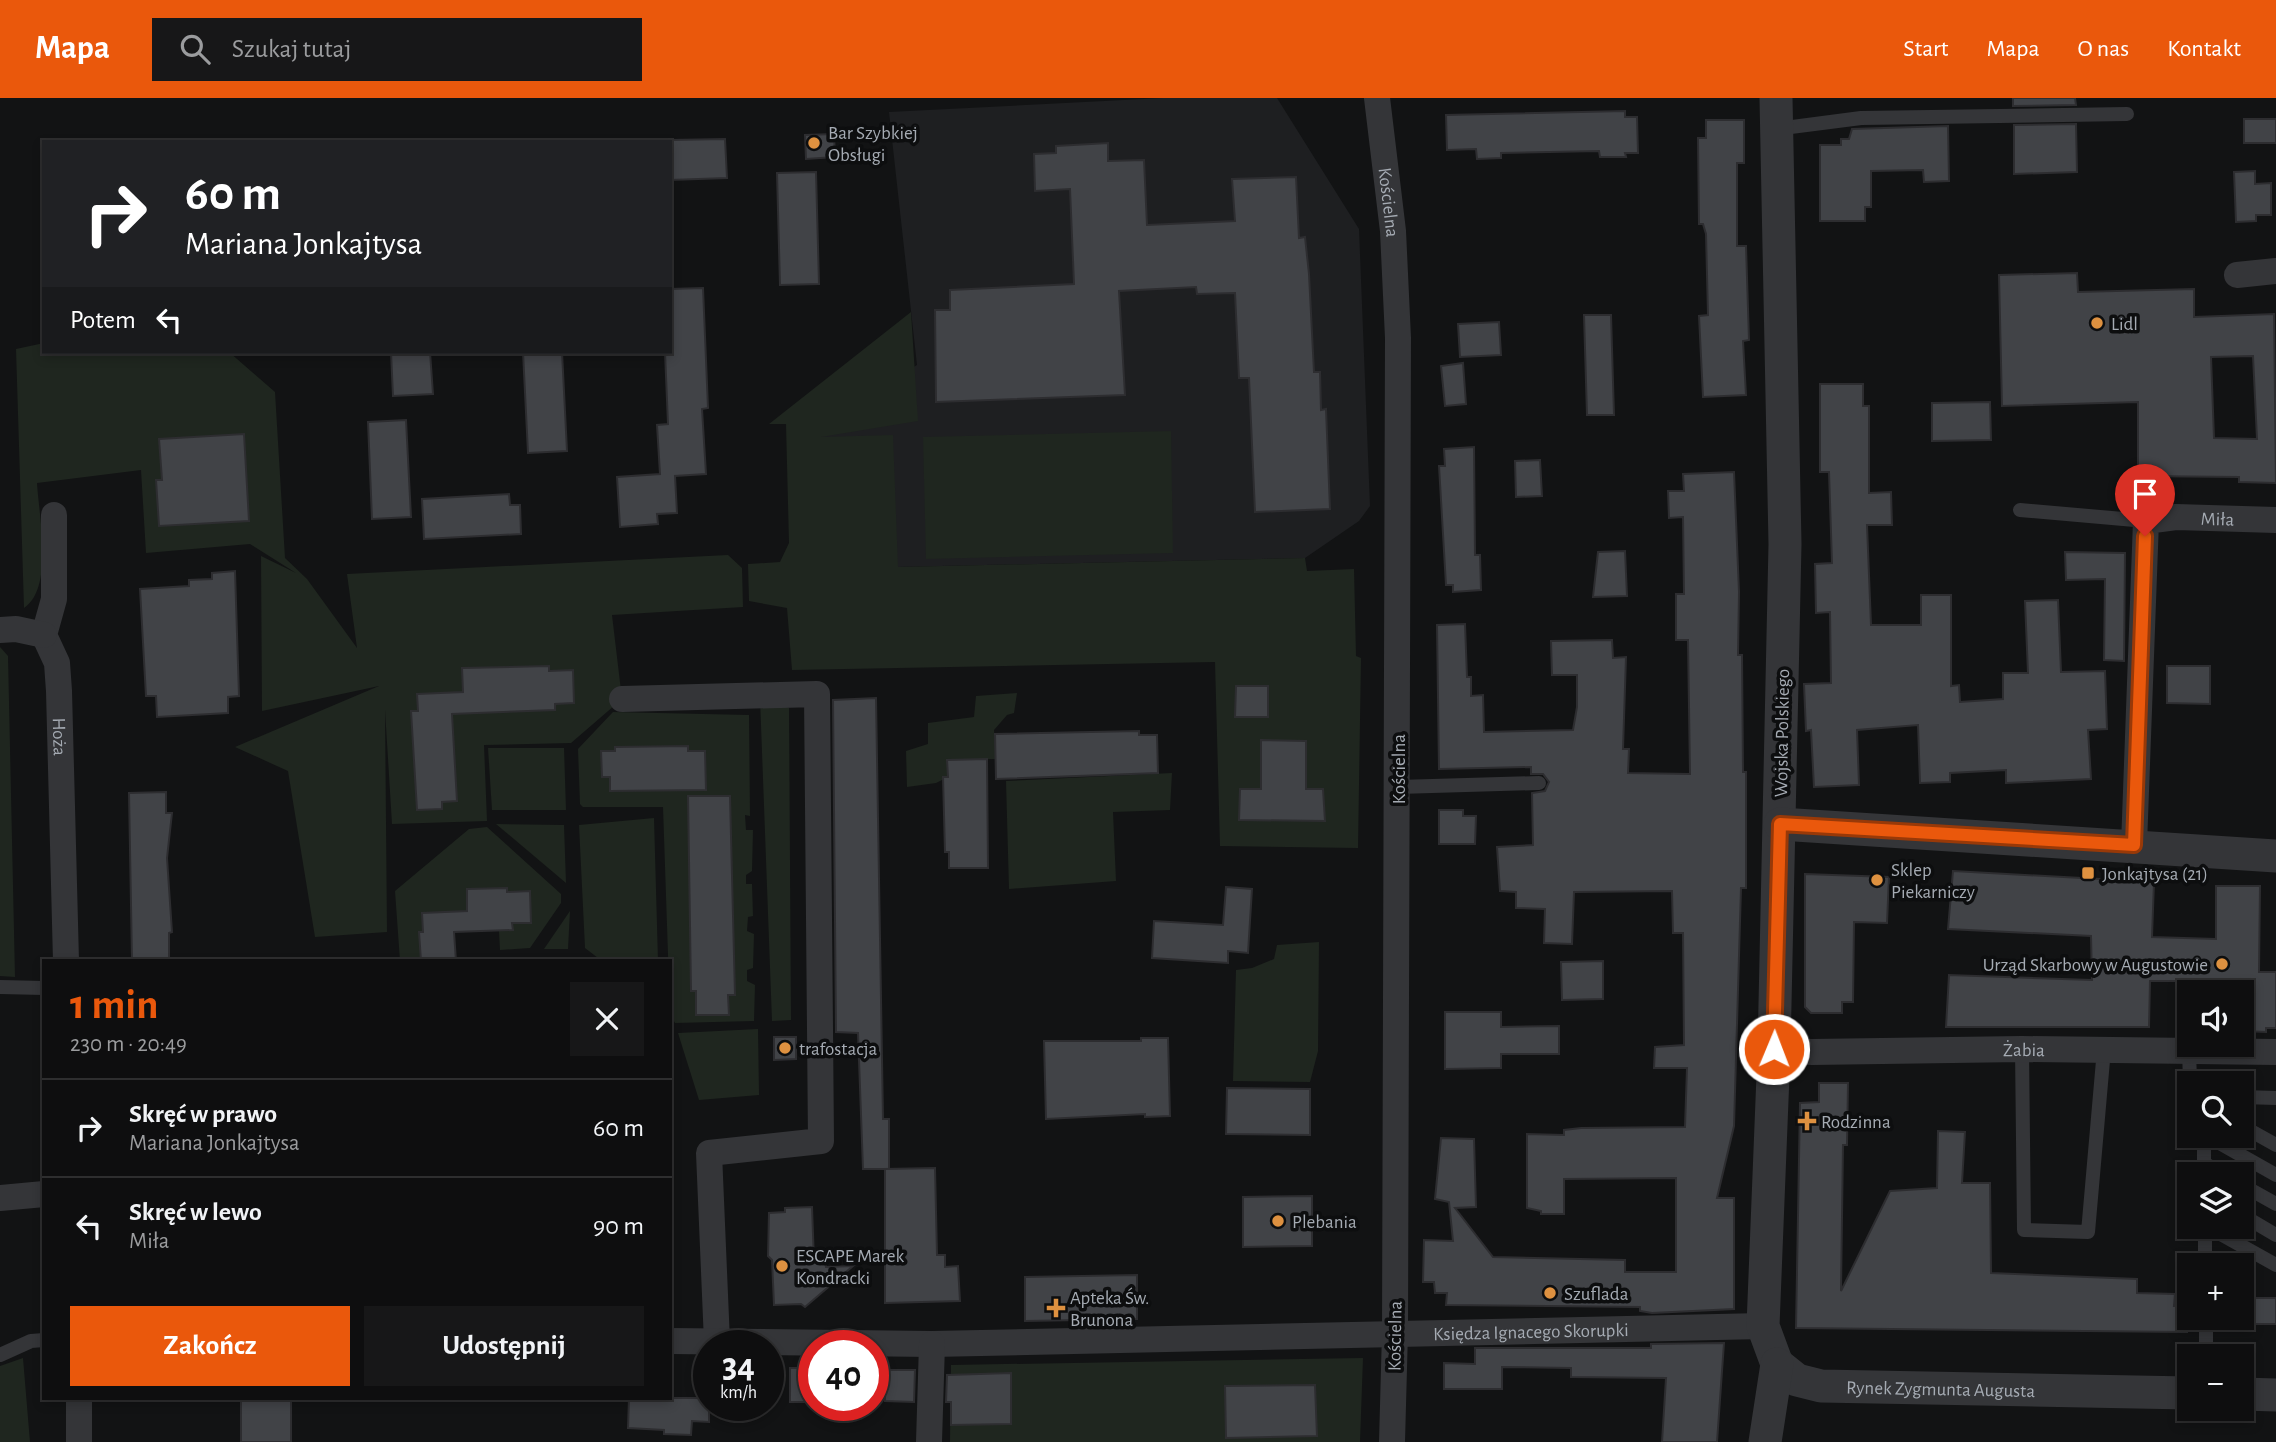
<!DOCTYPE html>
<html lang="pl">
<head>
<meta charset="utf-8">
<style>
  body { margin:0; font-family:"Alegreya Sans",sans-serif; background:#171718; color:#f1f3f6; height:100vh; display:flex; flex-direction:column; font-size:26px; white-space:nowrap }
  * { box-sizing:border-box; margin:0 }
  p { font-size:23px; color:#9b9c9e }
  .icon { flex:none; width:38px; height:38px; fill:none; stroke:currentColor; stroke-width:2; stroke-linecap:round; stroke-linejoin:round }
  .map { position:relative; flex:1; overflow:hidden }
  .side { position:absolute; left:42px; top:861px; width:630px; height:441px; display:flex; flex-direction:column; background:#0e0e0f; border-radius:0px; box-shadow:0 4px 10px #0003,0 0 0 2px #2e2e2f }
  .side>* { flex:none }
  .hud { position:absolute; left:42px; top:42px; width:630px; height:214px; border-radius:0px; box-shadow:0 4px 10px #0003,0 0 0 2px #2e2e2f; background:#202124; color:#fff; overflow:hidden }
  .controls { position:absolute; left:2177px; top:882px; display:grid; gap:14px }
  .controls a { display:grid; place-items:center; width:77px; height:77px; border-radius:0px; background:#0e0e0f; box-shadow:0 4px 10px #0003,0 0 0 2px #2e2e2f; font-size:35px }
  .speed { position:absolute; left:693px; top:1232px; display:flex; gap:14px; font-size:35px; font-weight:700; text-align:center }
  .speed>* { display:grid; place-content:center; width:91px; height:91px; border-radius:50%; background:#0e0e0f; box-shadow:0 4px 10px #0003,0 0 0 2px #2e2e2f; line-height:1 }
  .speed small { font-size:18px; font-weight:400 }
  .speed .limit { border:10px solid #d22; background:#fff; color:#111 }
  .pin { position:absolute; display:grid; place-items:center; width:60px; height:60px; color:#fff; margin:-72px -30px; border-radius:50% 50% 50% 0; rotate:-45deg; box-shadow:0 0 7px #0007 }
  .pin .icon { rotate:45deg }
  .me { position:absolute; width:77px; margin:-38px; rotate:1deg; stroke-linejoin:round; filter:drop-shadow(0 0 5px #0008) }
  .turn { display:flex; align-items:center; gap:24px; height:147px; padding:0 28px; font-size:32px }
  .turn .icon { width:91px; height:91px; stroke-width:2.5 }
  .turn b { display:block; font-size:49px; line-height:60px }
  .then { display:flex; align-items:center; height:66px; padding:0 28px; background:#0003; gap:14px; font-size:26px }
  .round { display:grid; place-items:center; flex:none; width:74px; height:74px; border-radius:0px; background:#171718 }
  .overview { display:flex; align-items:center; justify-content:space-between; height:119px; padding:0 28px }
  h1 { font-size:42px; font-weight:700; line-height:52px; color:#ea580c }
  .cta { display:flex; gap:14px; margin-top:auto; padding:14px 28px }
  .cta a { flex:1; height:80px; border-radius:0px; background:#ea580c; color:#fff; font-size:28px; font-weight:700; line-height:80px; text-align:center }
  .cta a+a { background:#171718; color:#f1f3f6 }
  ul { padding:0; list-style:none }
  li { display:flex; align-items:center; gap:21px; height:98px; padding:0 28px; border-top:2px solid #2e2e2f }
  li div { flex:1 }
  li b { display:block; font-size:26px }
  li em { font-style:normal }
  header { display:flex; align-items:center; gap:42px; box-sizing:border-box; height:98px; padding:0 35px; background:#ea580c; color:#fff }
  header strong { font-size:33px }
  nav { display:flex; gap:38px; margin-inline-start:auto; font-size:24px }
  .search { width:490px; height:63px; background:#171718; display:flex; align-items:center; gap:18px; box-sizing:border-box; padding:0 24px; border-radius:0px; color:#9b9c9e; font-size:26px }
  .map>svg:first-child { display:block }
</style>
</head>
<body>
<header>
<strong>Mapa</strong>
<div class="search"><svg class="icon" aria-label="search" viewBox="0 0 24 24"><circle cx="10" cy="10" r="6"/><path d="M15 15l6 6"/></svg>Szukaj tutaj</div>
<nav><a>Start</a><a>Mapa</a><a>O nas</a><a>Kontakt</a></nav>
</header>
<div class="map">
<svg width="2276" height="1344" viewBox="0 0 2276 1344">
  <rect width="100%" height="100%" fill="#121314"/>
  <polygon fill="#1e1f21" points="1163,0 1277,0 1359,131 1370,408 1359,423 1305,460 898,469 798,338 917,267 889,14"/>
  <g fill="#1f261f">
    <polygon points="911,214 918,323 821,339 893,337 898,469 1305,460 1307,473 1354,471 1356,558 1361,560 1358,750 1220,748 1215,564 792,572 787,510 749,503 748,466 780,464 789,445 786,326 769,326"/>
    <path d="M 44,245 L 44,254 L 229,254 L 275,294 L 285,460 L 307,481 L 357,550 L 347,476 L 728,457 L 742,470 L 743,509 L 612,517 L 622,601 L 571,645 L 484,647 L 487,723 L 392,726 L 385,612 L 387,834 L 315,839 L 288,673 L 235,649 L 379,588 L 262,613 L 261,458 L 296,475 L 250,446 L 146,455 L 141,372 L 37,385 C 39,419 54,490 24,510 L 16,251 Z"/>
    <polygon points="1171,333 1173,455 926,461 923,339"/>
    <polygon points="0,549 8,558 15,879 0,878"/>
    <polygon points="1017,595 1014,615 1007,617 994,632 996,661 948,662 948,679 936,685 907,689 906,653 928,646 928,625 974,619 976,598"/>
    <polygon points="760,600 789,610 791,922 772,923"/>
    <polygon points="613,614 749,617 750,718 745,717 746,732 753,732 752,773 746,777 746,786 752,786 753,818 748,819 747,833 754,836 753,870 747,872 747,883 755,887 754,923 675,925 670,916 663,709 583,709 580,706 578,651"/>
    <polygon points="488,650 564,650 566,712 492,712"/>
    <polygon points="1172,675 1170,712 1113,714 1116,783 1009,791 1006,683"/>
    <polygon points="654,720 658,863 602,863 585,850 579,727"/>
    <polygon points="496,726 564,727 566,785"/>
    <polygon points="487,729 561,796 561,805 530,850 500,852 499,833 512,832 512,825 531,825 530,794 507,794 507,790 467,791 467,813 419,835 421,863 400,863 395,793 469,731"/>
    <polygon points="570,813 568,851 544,851"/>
    <polygon points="1319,844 1318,953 1310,984 1233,983 1236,872 1252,870 1274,861 1277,847"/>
    <polygon points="758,931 759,997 699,1002 678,935"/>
    <polygon points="23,1260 30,1344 0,1344 0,1268"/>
    <polygon points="1363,1260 1360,1344 950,1344 951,1267"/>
  </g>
  <g fill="#414347" stroke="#2d2d30" stroke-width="2" fill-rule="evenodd">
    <polygon points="2013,0 2075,0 2076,7 2013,8"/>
    <polygon points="1625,13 1625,19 1637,19 1638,55 1625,55 1626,59 1600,59 1599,53 1501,55 1501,60 1477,61 1476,51 1447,52 1446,17"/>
    <rect x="2244" y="21" width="32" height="24"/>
    <polygon points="1706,22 1744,22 1744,65 1737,65 1737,148 1746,148 1749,242 1743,243 1746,297 1703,299 1699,218 1708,217 1706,136 1703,126 1699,126 1698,40 1706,40"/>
    <polygon points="2076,26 2077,74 2014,76 2014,27"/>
    <polygon points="1948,28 1949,83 1924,84 1923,72 1871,73 1871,109 1865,109 1865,123 1820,123 1820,47 1841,47 1841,41 1849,41 1852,31"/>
    <polygon points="834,36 835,59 806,61 805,37"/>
    <polygon points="725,41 727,80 670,82 670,42"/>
    <polygon points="1108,45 1108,63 1144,62 1147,127 1235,123 1232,81 1296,79 1299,140 1305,139 1309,176 1314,274 1320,274 1321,312 1326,311 1330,411 1255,414 1249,280 1239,280 1235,195 1197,196 1196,189 1119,193 1125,297 936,304 935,212 950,212 950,192 1074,186 1070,91 1035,93 1034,56 1056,55 1056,48"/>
    <polygon points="2255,73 2255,86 2271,85 2271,117 2256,117 2256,123 2236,124 2234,74"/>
    <polygon points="816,74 819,186 780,187 777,75"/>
    <path d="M 2077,175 L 2078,194 L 2194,191 L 2194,219 L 2274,216 L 2276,385 L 2239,384 L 2239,379 L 2138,378 L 2138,304 L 2002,308 L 1999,177 ZM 2253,258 L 2257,341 L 2214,340 L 2211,259 Z"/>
    <polygon points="703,190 708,310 702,311 706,376 675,378 677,415 657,416 658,426 620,429 617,379 660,376 657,327 668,326 665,254 670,254 670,191"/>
    <polygon points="1584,217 1611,217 1614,317 1587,317"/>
    <polygon points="1499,224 1501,257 1460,259 1458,226"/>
    <polygon points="391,254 430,254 433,296 393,298"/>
    <polygon points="523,254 562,254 567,353 528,355"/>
    <polygon points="1463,265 1466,306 1445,308 1441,268"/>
    <polygon points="1820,286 1863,286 1863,308 1869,308 1869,395 1891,394 1892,427 1867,427 1871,527 1921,527 1921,497 1951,497 1951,588 1959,587 1960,604 2003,601 2003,575 2028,575 2025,503 2058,502 2061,574 2105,573 2107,631 2088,632 2091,681 2006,685 2006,672 1950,675 1950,684 1920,685 1918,627 1857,632 1859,687 1814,689 1811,632 1806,633 1804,586 1831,585 1830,514 1816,515 1815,466 1832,465 1829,374 1820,374"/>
    <polygon points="1990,304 1991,342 1932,343 1932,305"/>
    <polygon points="406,322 411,419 372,421 368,324"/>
    <polygon points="244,336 249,423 159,428 156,382 162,382 159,341"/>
    <polygon points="1474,349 1475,457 1480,457 1481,492 1453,494 1453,487 1446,487 1439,368 1445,368 1444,351"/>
    <polygon points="1540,362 1542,398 1516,399 1515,363"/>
    <polygon points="1734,374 1739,494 1738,557 1742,557 1743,674 1746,674 1746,790 1741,790 1734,1028 1717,1100 1734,1100 1734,1211 1652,1215 1640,1213 1640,1209 1446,1207 1447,1195 1435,1195 1434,1184 1423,1184 1424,1142 1453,1143 1449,1104 1435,1101 1441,1040 1474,1041 1476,1109 1455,1110 1493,1159 1625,1162 1625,1174 1676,1174 1676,1080 1564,1081 1564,1116 1541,1116 1541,1113 1527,1110 1527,1036 1564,1037 1564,1032 1581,1030 1685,1029 1687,970 1654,970 1655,949 1684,947 1683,835 1673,835 1672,793 1574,794 1572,846 1544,845 1545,811 1516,810 1516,794 1500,793 1497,749 1533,747 1532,695 1545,693 1549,684 1543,676 1531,676 1531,669 1439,671 1437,527 1465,526 1467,579 1471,579 1471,598 1483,597 1484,634 1573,632 1577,609 1577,577 1552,577 1551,543 1612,542 1613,560 1626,559 1623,651 1629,651 1628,675 1690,676 1688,542 1676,542 1676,496 1684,496 1683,419 1669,420 1668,393 1684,393 1683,376"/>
    <polygon points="509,396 510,407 520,407 521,436 424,441 422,401"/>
    <polygon points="1625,453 1627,498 1593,499 1598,454"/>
    <polygon points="2065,454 2125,455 2124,563 2104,562 2105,481 2066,482"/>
    <polygon points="235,473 239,598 228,599 228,615 157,619 156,598 146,598 140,491 189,488 189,482 212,481 212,475"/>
    <polygon points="549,568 549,573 573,572 574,605 555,606 555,612 452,616 457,703 442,704 442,711 417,712 411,613 418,613 417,596 463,594 462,570"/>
    <polygon points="2167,568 2210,568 2210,606 2167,605"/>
    <polygon points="1236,588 1268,588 1268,619 1235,619"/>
    <polygon points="876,600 883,1021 889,1021 889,1071 863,1071 858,935 836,934 833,602"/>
    <polygon points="1139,633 1139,637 1157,637 1158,675 996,681 995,636"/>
    <polygon points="1261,642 1306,643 1306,691 1323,691 1325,723 1239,722 1240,691 1261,691"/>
    <polygon points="688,648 688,653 705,653 706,692 610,693 610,679 602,679 601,653 615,653 615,649"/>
    <polygon points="987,661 988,770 949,770 949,754 945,754 943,679 948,679 947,662"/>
    <polygon points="166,694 166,715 172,715 167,760 172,834 169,835 169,863 132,863 129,695"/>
    <polygon points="688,698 730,698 735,897 728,897 729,917 696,917 696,893 691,893"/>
    <polygon points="1439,712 1463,712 1463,718 1476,718 1475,746 1439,746"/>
    <polygon points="1953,773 2154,784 2152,839 2216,841 2216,788 2260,788 2259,874 2276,874 2276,930 2266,930 2266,934 2242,933 2239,883 2150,883 2149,929 1946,929 1949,877 2092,882 2091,838 1948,831"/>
    <polygon points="1805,776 1889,779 1887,825 1854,824 1853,904 1842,904 1842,915 1811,915 1805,909"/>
    <polygon points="1226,789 1252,791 1248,855 1228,853 1228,865 1152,860 1154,823 1223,827"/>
    <polygon points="507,790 507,794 530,793 531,825 512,825 513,832 454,834 456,863 421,863 419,834 423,834 422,815 467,813 467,791"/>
    <polygon points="1603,863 1603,901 1562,902 1561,864"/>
    <polygon points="1445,914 1501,914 1501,929 1559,928 1559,956 1501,956 1501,970 1445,971"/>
    <polygon points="774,939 796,939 796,961 774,962"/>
    <polygon points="1141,940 1168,940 1170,1018 1145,1019 1145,1016 1046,1021 1044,943 1141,943"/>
    <polygon points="1819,985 1848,985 1847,1047 1843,1047 1841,1193 1890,1093 1937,1090 1938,1033 1965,1034 1962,1085 1990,1085 1991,1175 2137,1181 2137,1195 2175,1196 2174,1208 2187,1208 2187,1234 1796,1230 1800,1005 1819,1004"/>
    <polygon points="1227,990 1310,991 1310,1037 1226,1036"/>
    <polygon points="935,1070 937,1157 945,1157 945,1169 958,1168 960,1203 885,1205 885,1071"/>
    <polygon points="1312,1098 1312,1148 1243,1149 1243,1099"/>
    <polygon points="812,1109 814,1163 825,1162 826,1169 853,1168 805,1209 801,1206 774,1207 772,1162 768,1158 769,1115 785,1114 785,1110"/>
    <polygon points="1137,1177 1137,1221 1025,1223 1025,1179"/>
    <rect x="2242" y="1200" width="34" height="26"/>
    <polygon points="1724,1245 1717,1344 1662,1344 1666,1280 1571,1279 1571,1270 1502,1269 1502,1291 1444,1291 1444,1265 1475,1266 1475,1250 1651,1250 1651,1246"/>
    <rect x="790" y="1270" width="24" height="34"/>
    <polygon points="885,1272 915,1272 914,1304 885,1303"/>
    <polygon points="1011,1275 1011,1326 951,1327 951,1304 946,1304 947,1277"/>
    <polygon points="1315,1287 1317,1338 1226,1340 1225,1288"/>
    <polygon points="291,1300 291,1344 241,1344 241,1301"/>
    <polygon points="629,1300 709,1300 709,1324 692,1323 691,1337 664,1336 664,1332 628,1330"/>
  </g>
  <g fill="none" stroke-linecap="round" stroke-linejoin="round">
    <g stroke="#343538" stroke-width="14">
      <polyline points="1776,31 1861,20 2127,16"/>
      <polyline points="2020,412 2146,423"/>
      <polyline points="1398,689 1539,685"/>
      <polyline points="0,889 44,890"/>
      <polyline points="2022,951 2024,1132 2088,1134 2104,951"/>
      <polyline points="2189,951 2190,985"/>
      <polyline points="2242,999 2276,1000"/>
      <polyline points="2242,1028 2276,1047"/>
      <polyline points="2204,1038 2204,1076"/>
      <polyline points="2207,1038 2276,1077"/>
      <polyline points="2204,1065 2223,1076"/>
      <polyline points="2242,1087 2276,1106"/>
      <polyline points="2242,1117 2276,1137"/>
      <polyline points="2205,1129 2205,1167"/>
      <polyline points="2208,1129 2276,1167"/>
      <polyline points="2206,1220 2206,1258"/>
      <polyline points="0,1257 31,1243 44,1242"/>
    </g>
    <g stroke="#343538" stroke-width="26">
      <path id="s1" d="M 1377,0 L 1393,133 L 1398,240 L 1395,1234 L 1392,1344"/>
      <polyline points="2237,177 2276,173"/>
      <path id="s2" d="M 54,417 L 54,501 L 44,537 L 57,565 L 59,593 L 66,863"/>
      <polyline points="0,532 16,531 44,537"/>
      <polyline points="622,601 817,596 821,1043 709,1055 717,1244"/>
      <path id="s3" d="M 2134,747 L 2146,423 L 2176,419 L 2276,422"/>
      <path id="s4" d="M 1774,952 L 1812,954 L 2022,951 L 2276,954"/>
      <polyline points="0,1100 44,1096"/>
      <path id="s5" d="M 670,1243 L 932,1246 L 1763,1228"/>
      <polyline points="79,1300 79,1344"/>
      <polyline points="929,1344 932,1246"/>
    </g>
    <g stroke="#343538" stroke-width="33">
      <polyline points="1776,0 1785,446 1774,952 1763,1228 1777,1266"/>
      <polyline points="1780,726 2276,758"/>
      <path id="s6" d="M 1777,1266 L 1797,1282 L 1821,1288 L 2189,1295"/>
      <polyline points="2242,1296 2276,1297"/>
      <polyline points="1765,1344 1777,1266"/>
    </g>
  </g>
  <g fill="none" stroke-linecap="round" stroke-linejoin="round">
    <g stroke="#983908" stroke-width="18">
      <polyline id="route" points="1774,951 1780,726 2134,747 2145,438"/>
    </g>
    <use href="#route" stroke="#ea580c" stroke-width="12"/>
  </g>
  <g fill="#de9140" stroke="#0d0e0f" stroke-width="2.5">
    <circle cx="814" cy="45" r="7"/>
    <circle cx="2097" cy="225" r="7"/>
    <rect x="2081" y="768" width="14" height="14" rx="3.5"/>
    <circle cx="1877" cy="782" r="7"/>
    <circle cx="2222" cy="866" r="7"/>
    <circle cx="785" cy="950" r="7"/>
    <path d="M1803.5 1012.5h7v7h7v7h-7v7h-7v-7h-7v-7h7z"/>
    <circle cx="1278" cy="1123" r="7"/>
    <circle cx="782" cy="1168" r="7"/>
    <circle cx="1550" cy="1195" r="7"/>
    <path d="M1052.5 1199.5h7v7h7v7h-7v7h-7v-7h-7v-7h7z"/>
  </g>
  <g text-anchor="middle" stroke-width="7" stroke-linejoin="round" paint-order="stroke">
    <g font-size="19" fill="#a5abb3" stroke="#0d0e0f" text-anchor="start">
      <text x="828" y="41">Bar Szybkiej<tspan x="828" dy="22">Obsługi</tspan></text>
      <text x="2111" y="232">Lidl</text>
      <text x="1891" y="778">Sklep<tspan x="1891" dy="22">Piekarniczy</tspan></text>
      <text x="2102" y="782">Jonkajtysa (21)</text>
      <text x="2208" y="873" text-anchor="end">Urząd Skarbowy w Augustowie</text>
      <text x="799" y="957">trafostacja</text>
      <text x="1821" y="1030">Rodzinna</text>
      <text x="1292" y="1130">Plebania</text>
      <text x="796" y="1164">ESCAPE Marek<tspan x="796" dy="22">Kondracki</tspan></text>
      <text x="1564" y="1202">Szuflada</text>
      <text x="1070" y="1206">Apteka Św.<tspan x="1070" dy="22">Brunona</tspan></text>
    </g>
    <g font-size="19" fill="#a5abb3" stroke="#0d0e0f">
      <text dy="7" stroke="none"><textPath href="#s1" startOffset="105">Kościelna</textPath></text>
      <text dy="7" stroke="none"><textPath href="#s3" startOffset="396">Miła</textPath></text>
      <text transform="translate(1781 635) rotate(-89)" y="7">Wojska Polskiego</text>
      <text dy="7" stroke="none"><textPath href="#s2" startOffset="226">Hoża</textPath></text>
      <text transform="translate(1398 671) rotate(-90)" y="7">Kościelna</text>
      <text dy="7" stroke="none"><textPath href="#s4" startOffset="250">Żabia</textPath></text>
      <text dy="7" stroke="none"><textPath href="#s5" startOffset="861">Księdza Ignacego Skorupki</textPath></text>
      <text transform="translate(1394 1238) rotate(-89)" y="7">Kościelna</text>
      <text dy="7" stroke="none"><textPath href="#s6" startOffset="170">Rynek Zygmunta Augusta</textPath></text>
    </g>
  </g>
</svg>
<div class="controls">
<a><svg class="icon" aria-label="sound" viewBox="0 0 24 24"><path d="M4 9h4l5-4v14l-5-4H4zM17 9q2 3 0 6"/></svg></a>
<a><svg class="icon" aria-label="search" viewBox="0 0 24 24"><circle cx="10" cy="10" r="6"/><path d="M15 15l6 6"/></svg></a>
<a><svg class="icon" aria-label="layers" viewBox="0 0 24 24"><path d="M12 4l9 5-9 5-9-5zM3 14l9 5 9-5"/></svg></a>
<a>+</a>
<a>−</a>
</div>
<div class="speed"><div>34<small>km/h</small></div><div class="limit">40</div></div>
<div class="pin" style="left:2145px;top:438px;background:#d93025"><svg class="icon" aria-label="arrive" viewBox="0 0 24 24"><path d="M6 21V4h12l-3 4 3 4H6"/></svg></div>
<svg class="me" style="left:1774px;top:951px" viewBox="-20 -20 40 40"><circle r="17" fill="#ea580c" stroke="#fff" stroke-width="3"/><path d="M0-11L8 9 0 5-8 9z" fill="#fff"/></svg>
<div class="hud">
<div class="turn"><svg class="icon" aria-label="right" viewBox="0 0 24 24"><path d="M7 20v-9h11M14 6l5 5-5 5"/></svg><div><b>60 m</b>Mariana Jonkajtysa</div></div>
<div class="then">Potem<svg class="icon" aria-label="left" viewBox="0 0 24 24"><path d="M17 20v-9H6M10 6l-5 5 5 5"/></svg></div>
</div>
<section class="side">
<div class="overview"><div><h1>1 min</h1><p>230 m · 20:49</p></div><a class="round"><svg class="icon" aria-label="close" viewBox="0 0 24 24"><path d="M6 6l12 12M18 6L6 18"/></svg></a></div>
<ul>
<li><svg class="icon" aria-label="right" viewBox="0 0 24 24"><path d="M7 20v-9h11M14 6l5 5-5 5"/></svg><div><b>Skręć w prawo</b><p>Mariana Jonkajtysa</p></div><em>60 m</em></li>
<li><svg class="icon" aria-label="left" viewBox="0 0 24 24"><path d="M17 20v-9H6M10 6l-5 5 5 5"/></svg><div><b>Skręć w lewo</b><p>Miła</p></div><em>90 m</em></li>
</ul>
<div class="cta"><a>Zakończ</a><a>Udostępnij</a></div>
</section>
</div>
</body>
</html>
